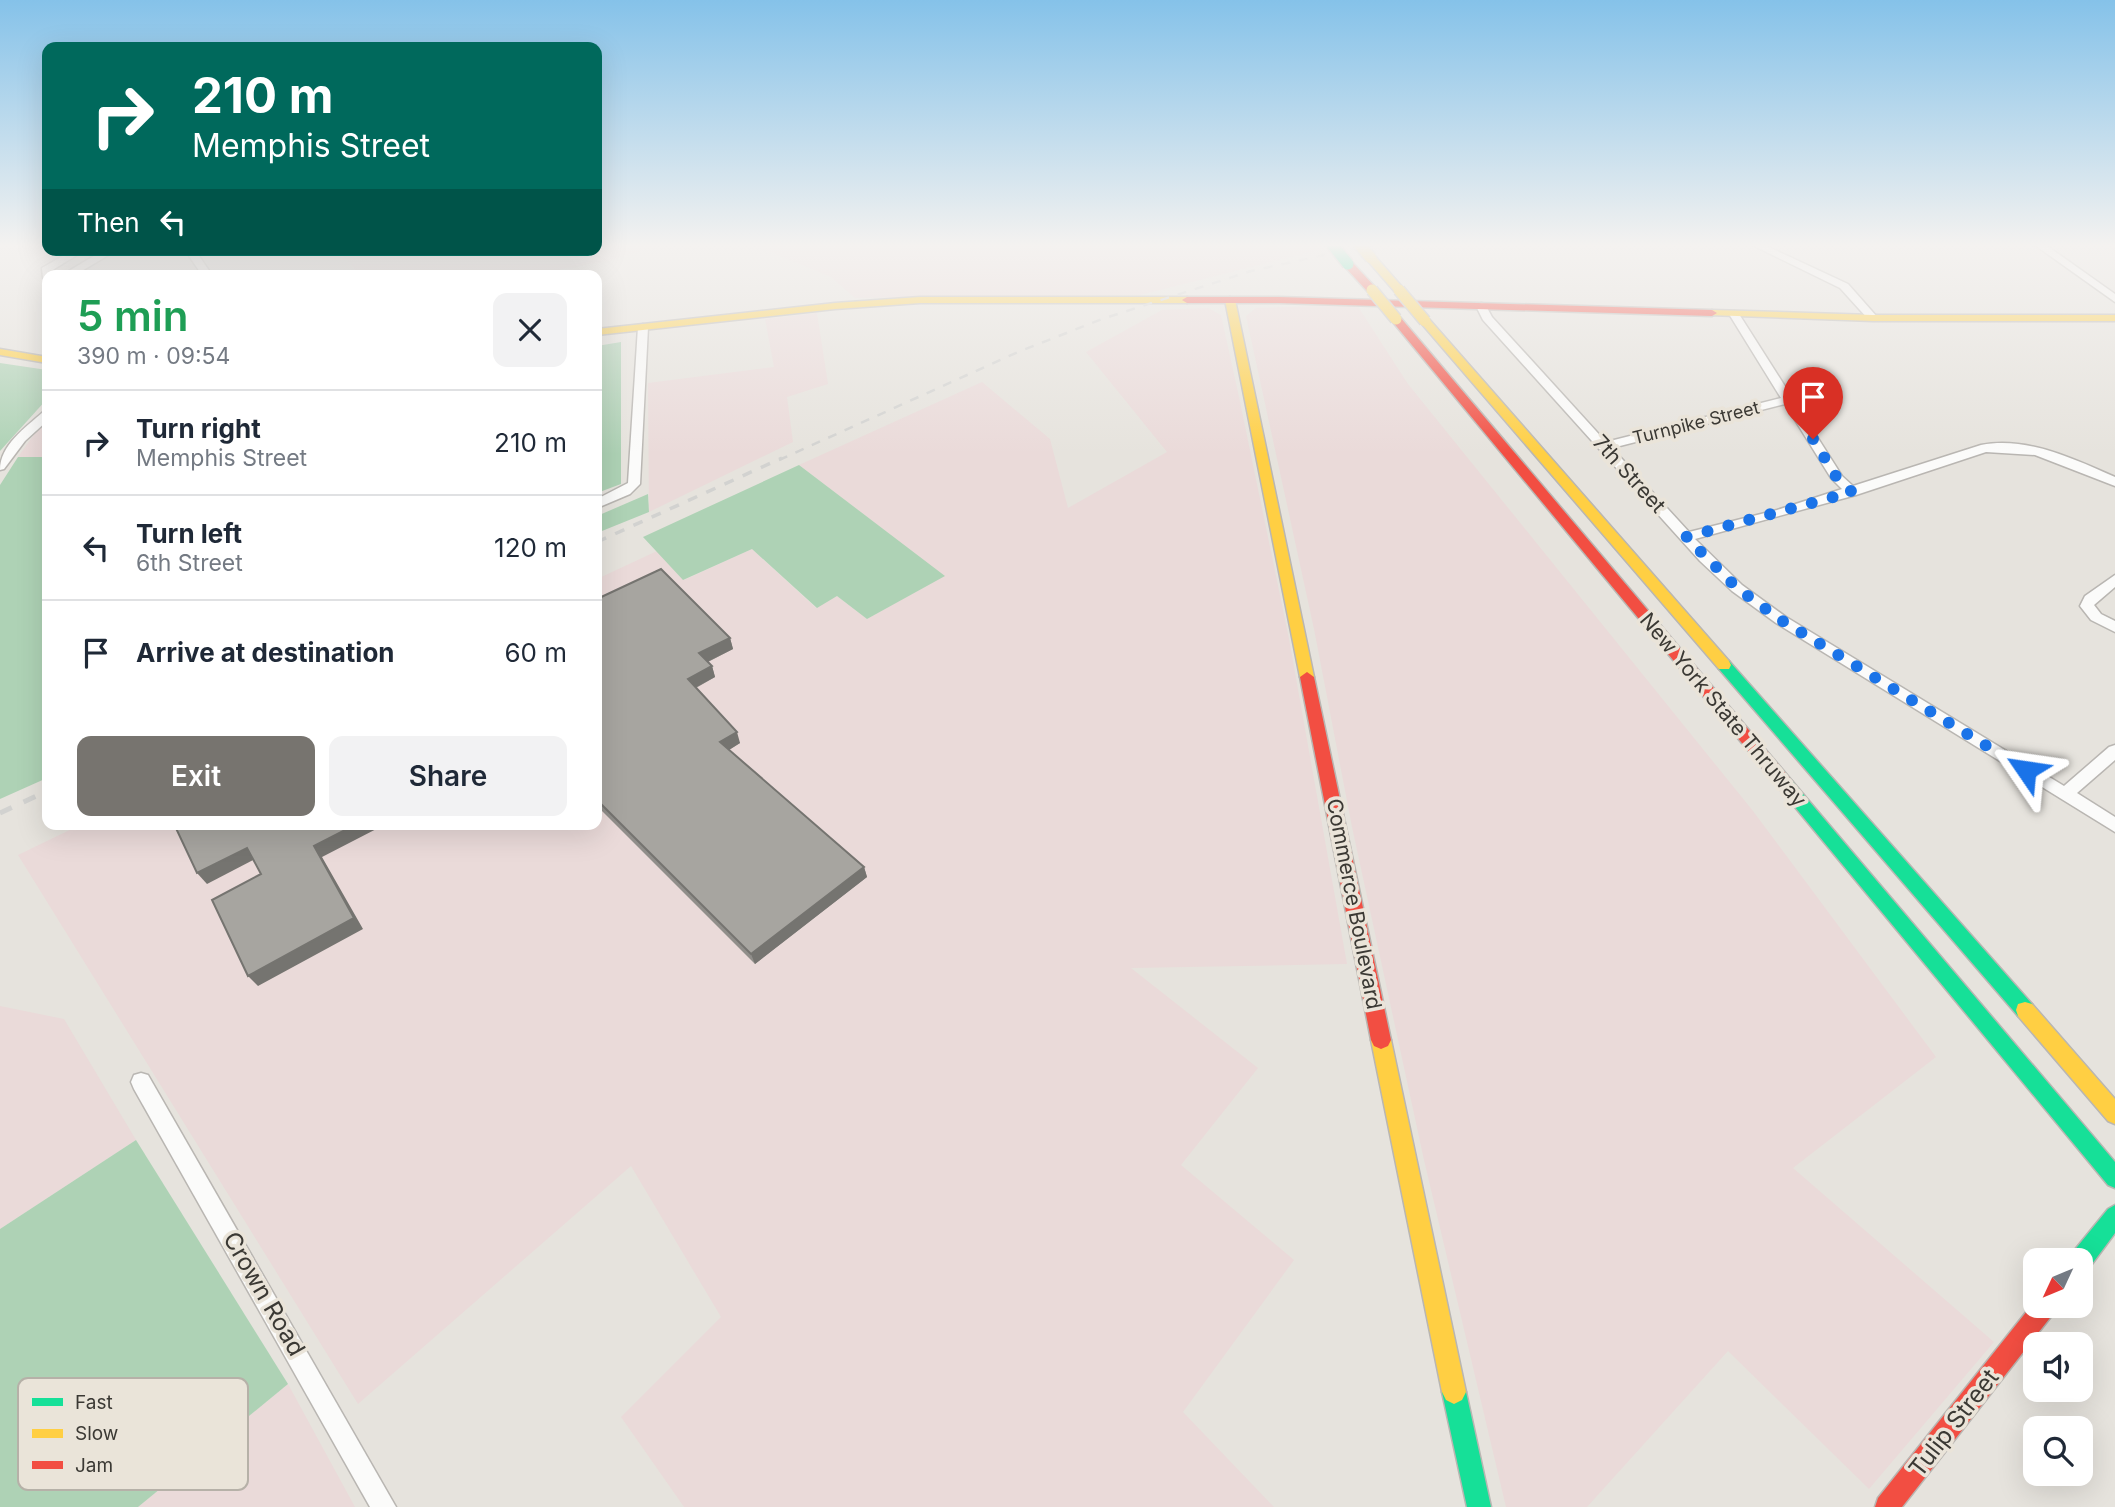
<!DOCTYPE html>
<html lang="en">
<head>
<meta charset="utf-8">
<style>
  body { margin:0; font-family:Inter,sans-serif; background:#f2f2f3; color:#1f2937; height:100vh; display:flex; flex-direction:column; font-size:26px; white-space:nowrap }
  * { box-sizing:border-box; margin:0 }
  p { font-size:23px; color:#747a83 }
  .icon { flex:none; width:38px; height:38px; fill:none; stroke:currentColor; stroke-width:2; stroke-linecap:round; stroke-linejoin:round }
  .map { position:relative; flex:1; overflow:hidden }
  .panel { position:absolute; left:42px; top:270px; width:560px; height:560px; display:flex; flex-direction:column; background:#fff; border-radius:14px; box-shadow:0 7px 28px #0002 }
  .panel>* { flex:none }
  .banner { position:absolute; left:42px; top:42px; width:560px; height:214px; border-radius:14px; box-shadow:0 7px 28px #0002; background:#00695c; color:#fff; overflow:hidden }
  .needle { width:46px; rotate:226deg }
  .buttons { position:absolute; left:2023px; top:1248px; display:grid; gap:14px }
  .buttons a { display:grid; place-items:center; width:70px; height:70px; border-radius:14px; background:#fff; box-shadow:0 7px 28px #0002; font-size:35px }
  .pin { position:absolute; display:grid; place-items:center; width:60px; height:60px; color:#fff; margin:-72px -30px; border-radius:50% 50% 50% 0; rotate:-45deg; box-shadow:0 0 7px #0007 }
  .pin .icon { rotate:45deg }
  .me { position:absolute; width:77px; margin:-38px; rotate:302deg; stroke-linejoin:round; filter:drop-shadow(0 0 5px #0008) }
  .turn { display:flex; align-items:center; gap:24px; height:147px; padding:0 35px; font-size:32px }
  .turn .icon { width:91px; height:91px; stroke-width:2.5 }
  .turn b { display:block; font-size:49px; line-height:60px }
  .then { display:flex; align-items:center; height:66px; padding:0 35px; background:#0003; gap:14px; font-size:26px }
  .round { display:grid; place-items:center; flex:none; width:74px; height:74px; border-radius:14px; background:#f2f2f3 }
  .summary { display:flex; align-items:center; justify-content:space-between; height:119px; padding:0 35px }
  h1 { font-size:42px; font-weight:600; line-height:52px; color:#1e9e55 }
  .button { display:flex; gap:14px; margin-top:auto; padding:14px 35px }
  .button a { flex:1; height:80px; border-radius:14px; background:#77746f; color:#fff; font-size:28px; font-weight:600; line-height:80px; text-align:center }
  .button a+a { background:#f2f2f3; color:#1f2937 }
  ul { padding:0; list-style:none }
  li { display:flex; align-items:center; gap:21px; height:105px; padding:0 35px; border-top:2px solid #e0e1e3 }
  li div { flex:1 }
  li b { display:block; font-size:26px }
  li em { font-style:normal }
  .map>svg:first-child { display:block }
</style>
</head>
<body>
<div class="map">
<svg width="2115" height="1507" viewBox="0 0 2115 1507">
  <rect width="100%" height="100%" fill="#e6e3dd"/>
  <g fill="#eadad9">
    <polygon points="597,243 665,243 608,261 561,269 562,275 360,275 338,250 597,250"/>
    <polygon points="749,243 1318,243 1323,249 1140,295 855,298 831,277"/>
    <polygon points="1357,305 1408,384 1753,811 1936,1057 1793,1168 1994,1342 1869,1489 1728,1351 1587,1507 1506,1507 1424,1160 1352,827 1314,629 1246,316 1256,308"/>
    <polygon points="1208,308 1221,315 1239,397 1289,639 1347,964 1131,968 1258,1068 1181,1165 1294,1260 1183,1412 1274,1507 684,1507 621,1417 721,1317 631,1166 358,1404 18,855 82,824 597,824 597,579 657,551 684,580 752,549 816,608 837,596 867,619 944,576 799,465 982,382 1050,439 1068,508 1167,452 1086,352 1162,310"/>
    <polygon points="817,313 828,384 787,397 793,442 649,512 648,383 774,367 765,319"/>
    <polygon points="47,422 47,457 18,457 38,429"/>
    <polygon points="0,1006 64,1019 136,1140 0,1229"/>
    <polygon points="288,1384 355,1507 138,1507"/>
  </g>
  <g fill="#aed2b5">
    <polygon points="621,342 621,484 597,493 597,346"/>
    <polygon points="0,363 47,370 47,399 0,451"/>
    <polygon points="18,457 47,457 47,778 0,799 0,485"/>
    <polygon points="799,465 945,576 867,619 837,596 817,608 752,549 683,580 643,537"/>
    <polygon points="648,494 649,512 597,533 597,516"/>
    <polygon points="136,1140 288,1384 138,1507 0,1507 0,1229"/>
  </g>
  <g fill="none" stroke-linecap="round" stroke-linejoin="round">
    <g stroke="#b9b6b2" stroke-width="3">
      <g id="street">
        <polygon points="1748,243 1760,243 1848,284 1878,318 1869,320 1840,288"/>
        <polygon points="2032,243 2043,243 2115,294 2115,302"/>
        <polygon points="73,250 85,250 51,271 52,275 47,275 47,279 43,278 42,268"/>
        <polygon points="104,250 117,250 75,275 62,275"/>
        <polygon points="185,250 195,250 212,275 202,275"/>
        <path d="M 1481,303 L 1485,304 L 1492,317 L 1606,442 L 1781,398 L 1729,314 L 1734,311 L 1739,314 L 1842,476 L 1853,486 L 1981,445 C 2027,436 2074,459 2115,477 L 2115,486 L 2035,455 L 1986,452 L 1856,495 L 1695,539 L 1742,585 L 1786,617 L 2064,786 L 2109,747 L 2115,745 L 2115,760 L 2077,793 L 2115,817 L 2115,832 L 1776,623 L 1732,591 L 1700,561 L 1483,320 L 1476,306 ZM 1785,404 L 1831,478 L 1842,489 L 1777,510 L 1689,532 L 1612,448 Z"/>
        <polygon points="643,324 648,327 640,484 630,494 597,508 597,499 628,483 638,327"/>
        <path d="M 43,412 L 47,412 L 47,421 L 25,441 L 4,469 L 0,470 C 0,445 25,428 43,412 Z"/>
        <polygon points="2115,575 2115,587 2094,605 2101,614 2115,621 2115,632 2091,620 2080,606 2085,596"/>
        <polygon points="141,1073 148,1075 396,1507 370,1507 134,1089 131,1082 134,1075"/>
      </g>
    </g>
    <g stroke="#b9b6b2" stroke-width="3">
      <g id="fast">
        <polygon points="1724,660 1729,661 2032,1004 2034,1010 2032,1016 2025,1018 2018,1016 1719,669 1717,665 1719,661"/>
        <polygon points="1786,779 1792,781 2115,1162 2115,1188 2108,1185 1780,789 1778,785 1780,781"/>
        <polygon points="2115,1205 2115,1233 2089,1268 2081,1271 2081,1260 2070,1260 2073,1252 2108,1209"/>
        <polygon points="1454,1380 1462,1384 1466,1392 1491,1507 1467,1507 1442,1392 1446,1384"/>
      </g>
    </g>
    <g stroke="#b9b6b2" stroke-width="3">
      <g id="slow">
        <polygon points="1367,256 1375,256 1403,288 1403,292 1395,292 1367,260"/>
        <polygon points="920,297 1187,297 1192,300 1187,303 920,303 835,309 597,335 597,329 835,303"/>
        <polygon points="1230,297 1235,300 1314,677 1307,682 1300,677 1225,300"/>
        <polygon points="1712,310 1873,315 2115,315 2115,321 1873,321 1708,315 1707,313"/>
        <polygon points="1421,319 1429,319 1729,661 1731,665 1729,669 1719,669 1421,323"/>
        <polygon points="0,349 47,357 47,363 0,355"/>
        <polygon points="2025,1002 2032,1004 2115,1099 2115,1124 2108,1121 2018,1016 2016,1010 2018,1004"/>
        <polygon points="1381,1031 1388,1034 1391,1040 1466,1392 1462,1400 1454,1404 1446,1400 1442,1392 1371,1040 1374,1034"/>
      </g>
    </g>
    <g stroke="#b9b6b2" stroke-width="3">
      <g id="jam">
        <polygon points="1344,262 1352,262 1376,288 1376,292 1368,292 1344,266"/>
        <polygon points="1279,297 1712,310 1717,313 1712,316 1279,303 1187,303 1182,300 1187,297"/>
        <polygon points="1392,317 1400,317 1792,781 1794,785 1792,789 1780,789 1392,321"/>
        <polygon points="1307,672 1314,677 1391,1040 1388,1046 1381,1049 1374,1046 1371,1040 1300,677"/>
        <polygon points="2035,1301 2035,1306 2056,1306 2053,1314 1902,1507 1875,1507 1878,1498"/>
      </g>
    </g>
    <use href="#street" fill="#fbfbfa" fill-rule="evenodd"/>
    <use href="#fast" fill="#16e098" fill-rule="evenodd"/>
    <use href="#slow" fill="#ffcf43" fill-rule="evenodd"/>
    <use href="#jam" fill="#f24e42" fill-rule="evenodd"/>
    <polyline stroke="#d2d2d0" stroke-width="2.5" stroke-dasharray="9 9" stroke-linecap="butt" points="779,460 1018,352 1102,319 1251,271 1379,243"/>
    <polyline stroke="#d2d2d0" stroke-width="3.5" stroke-dasharray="10 10" stroke-linecap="butt" points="597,542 782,458"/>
    <polyline stroke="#d2d2d0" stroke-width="5" stroke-dasharray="13 13" stroke-linecap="butt" points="0,813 47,791"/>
    <g stroke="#c0bebb" stroke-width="14" stroke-linecap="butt">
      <polyline id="fast-bridge" points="1331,243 1348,264"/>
    </g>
    <g stroke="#c0bebb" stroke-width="14" stroke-linecap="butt">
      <g id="slow-bridge">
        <polyline points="1358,243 1371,258"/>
        <polyline points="1372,290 1396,319"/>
        <polyline points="1399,290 1425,321"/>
      </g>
    </g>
    <use href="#fast-bridge" stroke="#16e098" stroke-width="11"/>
    <use href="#slow-bridge" stroke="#ffcf43" stroke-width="11"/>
  </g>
  <polygon fill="#908e8a" points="597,599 730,638 733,649 708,662 712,666 715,677 696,688 740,743 729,750 864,867 867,877 755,964 597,806"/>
  <g fill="#757470">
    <polygon points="730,638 733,649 703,664 699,653"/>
    <polygon points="712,666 715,677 691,690 688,679"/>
    <polygon points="737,732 740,743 724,753 720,742"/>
    <polygon points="357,824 386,824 322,857 363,929 258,986 248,976 314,846"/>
    <polygon points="247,848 257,858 207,884 197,873"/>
    <polygon points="864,867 867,877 755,964 751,954"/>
  </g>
  <g fill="#a7a5a0" stroke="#757470" stroke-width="2">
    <polygon points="661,569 730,638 699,653 712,666 688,679 737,732 720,742 864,867 751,954 597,800 597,599"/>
    <polygon points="174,824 357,824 314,846 354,918 248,976 212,900 261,874 247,848 197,873"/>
  </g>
  <linearGradient id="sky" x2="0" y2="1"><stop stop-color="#85c2e9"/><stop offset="0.54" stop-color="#f4f2f0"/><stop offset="1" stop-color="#f4f2f0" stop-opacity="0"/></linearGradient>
  <rect width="2115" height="454" fill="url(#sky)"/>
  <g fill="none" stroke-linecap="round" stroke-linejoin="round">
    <polyline stroke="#1a73e8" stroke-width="12" stroke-dasharray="0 21.6" points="1813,439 1837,478 1852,492 1686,537 1737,588 1781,620 2026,770"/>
  </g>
  <g text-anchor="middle" stroke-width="7" stroke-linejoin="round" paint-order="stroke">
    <g font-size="18" fill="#3b3934" stroke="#eae4d9">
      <text transform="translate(1696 423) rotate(-14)" y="6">Turnpike Street</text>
    </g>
    <g font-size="21" fill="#3b3934" stroke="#eae4d9">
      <text transform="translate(1629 474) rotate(48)" y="7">7th Street</text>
      <text transform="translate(1723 710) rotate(50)" y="7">New York State Thruway</text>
      <text transform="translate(1354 904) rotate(79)" y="7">Commerce Boulevard</text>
    </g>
    <g font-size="24" fill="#3b3934" stroke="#eae4d9">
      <text transform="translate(264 1294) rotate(60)" y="8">Crown Road</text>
      <text transform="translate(1954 1423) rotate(-52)" y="8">Tulip Street</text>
    </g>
  </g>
  <rect x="18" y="1378" width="230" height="112" rx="10" fill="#eae4d9" stroke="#b6b1a8" stroke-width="2"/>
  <rect x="32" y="1398" width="31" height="8" fill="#16e098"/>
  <rect x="32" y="1429" width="31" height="9" fill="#ffcf43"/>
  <rect x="32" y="1461" width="31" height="8" fill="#f24e42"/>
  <g font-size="19" fill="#3b3934">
    <text x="75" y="1409">Fast</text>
    <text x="75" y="1440">Slow</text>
    <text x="75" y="1472">Jam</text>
  </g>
</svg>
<div class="buttons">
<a><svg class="needle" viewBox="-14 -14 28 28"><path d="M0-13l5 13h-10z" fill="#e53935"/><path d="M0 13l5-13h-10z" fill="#747a83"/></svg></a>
<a><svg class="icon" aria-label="sound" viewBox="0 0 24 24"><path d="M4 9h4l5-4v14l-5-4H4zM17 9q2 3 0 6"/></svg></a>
<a><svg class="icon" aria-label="search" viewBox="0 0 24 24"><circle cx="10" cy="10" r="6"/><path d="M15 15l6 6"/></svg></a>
</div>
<div class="pin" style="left:1813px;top:439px;background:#d93025"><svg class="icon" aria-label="arrive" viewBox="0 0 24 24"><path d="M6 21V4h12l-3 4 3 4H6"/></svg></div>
<svg class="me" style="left:2026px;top:770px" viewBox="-20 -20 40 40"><path d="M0-17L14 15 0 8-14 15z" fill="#1a73e8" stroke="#fff" stroke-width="4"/></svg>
<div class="banner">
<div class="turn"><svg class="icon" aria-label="right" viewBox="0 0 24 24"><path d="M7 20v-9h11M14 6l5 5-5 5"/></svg><div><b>210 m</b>Memphis Street</div></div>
<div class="then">Then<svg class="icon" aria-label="left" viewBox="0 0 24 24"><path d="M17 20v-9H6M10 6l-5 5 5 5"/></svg></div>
</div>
<section class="panel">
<div class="summary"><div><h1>5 min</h1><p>390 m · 09:54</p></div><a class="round"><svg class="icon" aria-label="close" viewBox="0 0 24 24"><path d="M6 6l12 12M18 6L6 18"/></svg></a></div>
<ul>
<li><svg class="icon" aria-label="right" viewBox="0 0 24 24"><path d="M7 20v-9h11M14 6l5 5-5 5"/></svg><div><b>Turn right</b><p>Memphis Street</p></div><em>210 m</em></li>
<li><svg class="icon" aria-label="left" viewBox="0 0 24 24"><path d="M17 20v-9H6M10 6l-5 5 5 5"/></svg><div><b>Turn left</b><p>6th Street</p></div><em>120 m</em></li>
<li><svg class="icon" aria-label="arrive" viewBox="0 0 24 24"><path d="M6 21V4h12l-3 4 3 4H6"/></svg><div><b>Arrive at destination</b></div><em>60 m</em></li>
</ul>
<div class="button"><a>Exit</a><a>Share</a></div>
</section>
</div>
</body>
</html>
